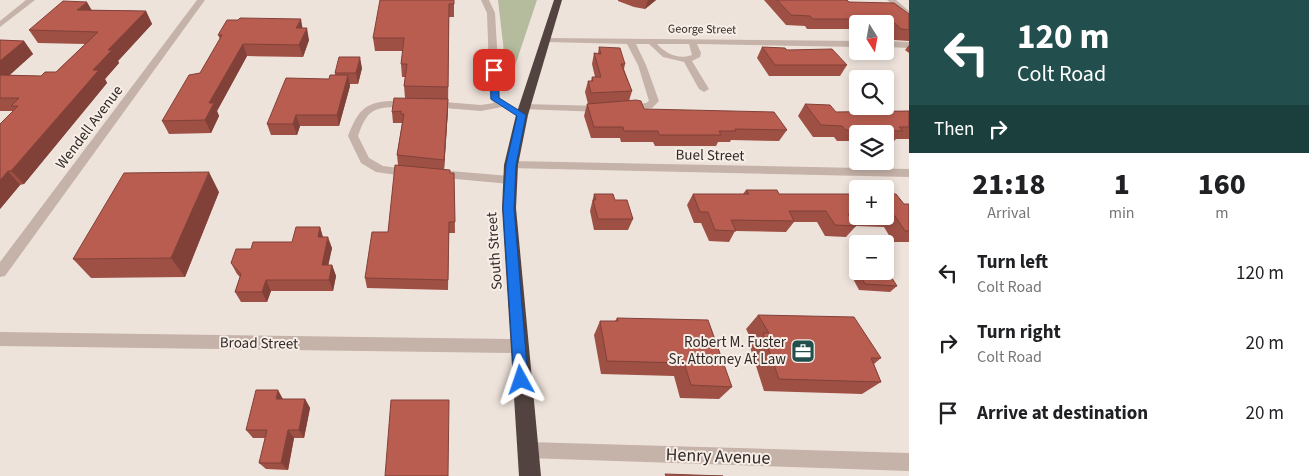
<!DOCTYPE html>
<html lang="en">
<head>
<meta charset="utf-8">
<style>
  body { margin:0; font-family:"Source Sans 3",sans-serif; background:#f2f2f2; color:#202124; height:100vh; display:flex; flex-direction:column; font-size:19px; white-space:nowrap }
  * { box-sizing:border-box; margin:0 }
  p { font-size:16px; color:#757577 }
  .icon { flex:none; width:28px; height:28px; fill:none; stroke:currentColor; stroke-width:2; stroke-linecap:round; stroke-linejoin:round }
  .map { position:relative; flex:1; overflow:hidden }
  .panel { display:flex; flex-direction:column; background:#fff; width:400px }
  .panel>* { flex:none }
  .top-card { background:#224f4d; color:#fff; overflow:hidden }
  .needle { width:32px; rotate:169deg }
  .tools { position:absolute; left:849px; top:15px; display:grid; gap:10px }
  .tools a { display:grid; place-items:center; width:45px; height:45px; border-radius:5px; background:#fff; box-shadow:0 2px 8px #0003; font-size:25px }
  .pin { position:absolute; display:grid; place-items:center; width:42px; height:42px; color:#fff; margin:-21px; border-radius:10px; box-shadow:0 2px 8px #0006 }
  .me { position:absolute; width:55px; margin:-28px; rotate:355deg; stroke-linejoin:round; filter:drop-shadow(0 0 4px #0008) }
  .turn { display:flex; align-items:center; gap:18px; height:105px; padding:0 25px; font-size:22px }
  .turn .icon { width:65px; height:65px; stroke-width:2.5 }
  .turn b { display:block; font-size:35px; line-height:42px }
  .then { display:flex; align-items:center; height:48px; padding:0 25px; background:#0003; gap:10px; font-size:19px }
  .eta { display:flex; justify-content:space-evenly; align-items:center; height:85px; text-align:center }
  .eta b { font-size:30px; font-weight:800; line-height:35px }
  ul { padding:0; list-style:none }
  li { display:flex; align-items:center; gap:15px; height:70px; padding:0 25px }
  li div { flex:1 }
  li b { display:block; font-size:19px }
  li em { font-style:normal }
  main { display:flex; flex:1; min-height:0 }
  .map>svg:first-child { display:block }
</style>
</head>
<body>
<main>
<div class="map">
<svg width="909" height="476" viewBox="0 0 909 476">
  <rect width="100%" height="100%" fill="#eee3db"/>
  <polygon fill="#b5bc9d" points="498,0 537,0 508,87"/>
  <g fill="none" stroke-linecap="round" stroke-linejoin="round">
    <g fill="#c5b2a8" fill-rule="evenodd">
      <polygon points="26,0 35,0 0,27 0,21"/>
      <polygon points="197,0 205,0 5,276 0,277 0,262"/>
      <polygon points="481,0 489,0 495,13 500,98 525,113 525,117 519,117 502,107 481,111 432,107 427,104 432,101 481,105 494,103 490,99 487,13"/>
      <polygon points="887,0 896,0 909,11 909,17"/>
      <path d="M 544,38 L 858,41 L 858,47 L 697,44 L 701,53 L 700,57 L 692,61 L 709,89 L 704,92 L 699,89 L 684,62 L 663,57 L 649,44 L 636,44 L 646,65 L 659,101 L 652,108 L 627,111 L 622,108 L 624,106 L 646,103 L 649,101 L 638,65 L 627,44 L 547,42 L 543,40 ZM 657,44 L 689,44 L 692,55 C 679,60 666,54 657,44 Z"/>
      <polygon points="885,41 909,42 909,48 885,47"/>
      <path d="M 397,101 L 409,101 L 414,104 C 409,108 405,107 399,107 C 372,107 367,111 358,136 L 369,158 L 383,166 L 415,170 L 417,173 L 415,176 L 411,177 L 376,172 L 361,163 L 348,136 C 359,108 366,101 397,101 Z"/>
      <polygon points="524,104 602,106 607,109 602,112 521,109 521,105"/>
      <polygon points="511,161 909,169 909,177 507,168 506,165 507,162"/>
      <polygon points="438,170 510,176 516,180 510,184 434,177 432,174"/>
      <polygon points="0,332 518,339 523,341 525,346 523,351 518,353 0,346"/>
      <polygon points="527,442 909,453 909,471 527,458 521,456 519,450 521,444"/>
    </g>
    <polygon fill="#534340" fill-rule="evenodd" points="554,0 562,0 528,115 518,165 516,208 541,476 519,476 502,208 504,165 516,115"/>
  </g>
  <g fill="#9e5045">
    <polygon points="454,0 454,17 449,17 448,110 444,169 450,173 454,173 455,233 449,233 448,290 367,288 365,278 388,232 398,165 397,155 402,123 393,123 392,112 405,98 404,86 405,77 402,77 401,64 403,51 375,51 373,38"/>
    <polygon points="618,0 656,0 645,9 634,7 618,1"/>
    <polygon points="764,0 847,0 849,2 909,14 909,41 894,40 885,31 885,24 858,24 858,29 807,29 805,26 786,25"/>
    <polygon points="92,10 146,11 152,24 118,61 119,63 105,79 107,83 24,184 20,185 0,209 13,111 0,111 0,40 24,41 33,54 9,75 41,76 56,72 85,44 38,43 29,30"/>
    <polygon points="303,28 309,40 303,57 247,56 217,111 219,116 211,133 169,134 162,121 200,73 220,39 218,35"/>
    <polygon points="909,45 909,53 905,50"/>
    <polygon points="599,47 625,64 624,69 632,91 629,101 644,109 787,130 779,141 731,140 730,142 718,142 716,146 655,146 653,142 621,142 620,138 591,138 584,116 587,104 599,103 588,104 585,92 588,81 591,81 592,77 595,77 592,64 594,53 598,53"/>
    <polygon points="762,47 787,50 847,65 840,76 769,76 757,58"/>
    <polygon points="362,68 358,84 350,84 350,86 339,126 300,126 297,135 271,135 267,124 335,75 335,73"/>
    <polygon points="805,104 836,112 909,111 909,139 896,139 893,142 885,142 885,134 858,134 858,141 837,141 834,137 813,137 798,116"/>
    <polygon points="746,190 779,194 858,194 858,216 885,216 885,194 904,204 909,204 909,242 893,242 884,227 856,226 846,237 825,236 817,222 794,222 786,232 735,231 729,242 709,241 701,223 694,223 687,205 693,194 743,194"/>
    <polygon points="219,192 185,277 91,278 73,259"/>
    <polygon points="594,194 615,200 633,219 628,230 594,230 590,211"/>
    <polygon points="320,227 323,237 332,248 328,265 332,265 336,276 333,291 271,291 267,302 241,302 235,292 240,277 237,274 231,263 251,249 292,242"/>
    <polygon points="856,268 897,286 890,292 859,290 850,273"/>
    <polygon points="758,315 881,358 874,364 881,382 862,394 764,391 750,347 753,343 746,329"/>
    <polygon points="617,318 732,387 719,399 680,398 674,376 601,374 594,335 600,321 615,321"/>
    <polygon points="283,399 305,399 310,408 304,438 294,438 288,470 266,469 259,463 265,438 253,438 246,430"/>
  </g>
  <g fill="#814138">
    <polygon points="648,0 656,0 645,9"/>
    <polygon points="87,2 94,14 77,10"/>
    <polygon points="146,11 152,24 118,61 119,63 105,79 107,83 24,184 11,171 93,70 108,50"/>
    <polygon points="301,19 303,31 296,28"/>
    <polygon points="307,28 309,40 303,57 299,45"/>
    <polygon points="24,41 33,54 0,84 0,61"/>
    <polygon points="243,44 247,56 217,111 219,116 211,133 205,120 209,103"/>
    <polygon points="360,57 362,68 358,84 356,73"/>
    <polygon points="348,75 350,86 339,126 337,115"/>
    <polygon points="448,99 448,110 444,171 444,160"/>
    <polygon points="296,115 300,126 297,135 293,124"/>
    <polygon points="8,171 20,185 0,209 0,180"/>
    <polygon points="209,172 219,192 185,277 171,258"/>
    <polygon points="320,227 323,238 318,237"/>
    <polygon points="328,237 332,248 326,276 322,265"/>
    <polygon points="332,265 336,276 333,291 329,280"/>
    <polygon points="266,280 271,291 267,302 262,292"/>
    <polygon points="278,390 283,399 276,399"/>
    <polygon points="305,399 310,408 304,438 299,430"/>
    <polygon points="288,430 294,438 288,470 281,463"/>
  </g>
  <g fill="#b85d50" stroke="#814138">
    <polygon points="380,0 454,0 454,4 449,4 448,87 404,86 407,64 401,64 404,38 373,38"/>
    <polygon points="777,0 847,0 849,2 894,3 909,14 909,30 901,29 890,19 813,19 810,16 791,15"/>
    <polygon points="63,1 87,2 77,10 146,11 108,50 112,50 93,70 99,70 11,171 8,171 0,180 0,124 18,106 11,106 19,98 0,98 0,75 41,76 45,72 56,72 98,32 29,30"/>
    <polygon points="240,18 301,19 296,28 307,28 299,45 243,44 209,103 214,103 205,120 162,121 189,75 200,73 222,35 218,35 227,20 238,20"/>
    <polygon points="0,40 24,41 0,61"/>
    <polygon points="599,47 620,48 625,64 621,64 632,91 591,93 588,81 593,81 592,77 601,77 594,53 601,54"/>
    <polygon points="762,47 785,48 787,50 832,49 847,65 775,65"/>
    <polygon points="339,57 360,57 356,73 335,73"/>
    <polygon points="330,75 348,75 337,115 296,115 293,124 267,124 286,78 329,79"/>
    <polygon points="394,98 448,99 444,160 397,155 404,114 401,114 401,111 392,112"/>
    <polygon points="636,100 641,101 644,109 774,112 787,130 735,129 736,131 719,131 721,135 659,135 658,131 624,131 623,127 594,127 587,104"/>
    <polygon points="805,104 830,105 836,112 909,111 909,127 899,127 903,131 846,130 842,126 821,125"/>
    <polygon points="395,165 450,170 450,173 454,173 455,222 449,222 448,280 365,278 372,232 388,232"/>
    <polygon points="209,172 171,258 73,259 124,173"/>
    <polygon points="746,190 777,190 779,194 858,194 858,214 848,214 856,226 835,225 826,211 789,211 794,221 731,220 736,231 715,230 708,212 700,212 693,194 749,194"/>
    <polygon points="594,194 613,194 615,200 627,200 633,219 598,219 593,200 596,200"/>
    <polygon points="885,194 896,194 904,204 909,204 909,231 905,231 895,216 885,215"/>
    <polygon points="296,227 320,227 318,237 328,237 322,265 332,265 329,280 266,280 262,292 235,292 241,274 231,263 236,249 251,249 253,242 292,242"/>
    <polygon points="885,269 886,269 897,286 865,284 858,271 885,271"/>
    <polygon points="758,315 854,317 881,358 871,358 881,382 779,379 763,333 769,333"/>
    <polygon points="617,318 708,320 732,387 691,385 684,363 607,361 600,321 618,321"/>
    <polygon points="256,390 278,390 276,399 305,399 299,430 288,430 281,463 259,463 267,430 246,430"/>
    <polygon points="391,400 449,400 448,476 385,476"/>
    <polygon points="665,474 723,476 666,476"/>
  </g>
  <polygon fill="#1a73e8" stroke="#114b97" points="494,67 498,70 499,98 526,115 516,165 514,208 528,380 526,385 521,387 516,385 514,380 503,208 506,165 517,116 491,99 490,70"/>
  <defs>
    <g id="office-square" transform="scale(1.25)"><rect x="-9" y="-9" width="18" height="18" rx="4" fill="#224f4d" stroke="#f7eee7"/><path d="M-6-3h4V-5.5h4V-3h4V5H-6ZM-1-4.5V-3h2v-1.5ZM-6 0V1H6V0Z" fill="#fff"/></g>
  </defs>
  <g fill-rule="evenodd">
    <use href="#office-square" x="803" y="351"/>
  </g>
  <g text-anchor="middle" stroke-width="4" stroke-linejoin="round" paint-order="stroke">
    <g font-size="12" fill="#332a28" stroke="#f7eee7">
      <text transform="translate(702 29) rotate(1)" y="4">George Street</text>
    </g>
    <g font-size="15" fill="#332a28" stroke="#f7eee7">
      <text transform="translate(89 127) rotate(-53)" y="5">Wendell Avenue</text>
      <text transform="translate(710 155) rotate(1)" y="5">Buel Street</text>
      <text transform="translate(494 251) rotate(-94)" y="5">South Street</text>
      <text transform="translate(259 343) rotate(1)" y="5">Broad Street</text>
    </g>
    <g font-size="15" fill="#332a28" stroke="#f7eee7" text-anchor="end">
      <text x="786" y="347">Robert M. Fuster<tspan x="786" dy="17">Sr. Attorney At Law</tspan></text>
    </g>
    <g font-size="18" fill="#332a28" stroke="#f7eee7">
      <text transform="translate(718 456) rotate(2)" y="6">Henry Avenue</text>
    </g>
  </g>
</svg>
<div class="tools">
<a><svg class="needle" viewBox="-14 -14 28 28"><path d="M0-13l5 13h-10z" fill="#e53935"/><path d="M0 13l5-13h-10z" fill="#757577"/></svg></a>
<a><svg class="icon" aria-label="search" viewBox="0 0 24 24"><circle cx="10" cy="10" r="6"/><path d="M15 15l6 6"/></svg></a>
<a><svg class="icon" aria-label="layers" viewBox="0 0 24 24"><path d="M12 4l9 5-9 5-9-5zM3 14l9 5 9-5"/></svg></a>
<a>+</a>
<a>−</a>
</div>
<div class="pin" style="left:494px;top:70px;background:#d93025"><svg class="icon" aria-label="arrive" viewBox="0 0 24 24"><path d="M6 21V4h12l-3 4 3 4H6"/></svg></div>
<svg class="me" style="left:521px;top:380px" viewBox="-20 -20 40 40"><path d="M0-17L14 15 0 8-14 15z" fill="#1a73e8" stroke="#fff" stroke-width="4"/></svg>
</div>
<section class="panel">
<div class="top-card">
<div class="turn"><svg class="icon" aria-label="left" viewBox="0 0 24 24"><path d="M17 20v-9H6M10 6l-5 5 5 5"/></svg><div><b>120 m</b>Colt Road</div></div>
<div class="then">Then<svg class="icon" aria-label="right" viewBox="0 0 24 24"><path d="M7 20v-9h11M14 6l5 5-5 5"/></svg></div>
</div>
<div class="eta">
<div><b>21:18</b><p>Arrival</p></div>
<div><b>1</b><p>min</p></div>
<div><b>160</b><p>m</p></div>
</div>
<ul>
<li><svg class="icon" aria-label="left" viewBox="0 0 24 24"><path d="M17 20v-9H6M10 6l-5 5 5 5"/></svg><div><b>Turn left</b><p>Colt Road</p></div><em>120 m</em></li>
<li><svg class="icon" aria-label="right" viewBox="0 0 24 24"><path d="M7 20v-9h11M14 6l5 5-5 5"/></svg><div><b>Turn right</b><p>Colt Road</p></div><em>20 m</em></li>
<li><svg class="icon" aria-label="arrive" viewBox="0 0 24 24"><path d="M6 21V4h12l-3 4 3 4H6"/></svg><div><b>Arrive at destination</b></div><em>20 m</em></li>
</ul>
</section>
</main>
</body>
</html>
